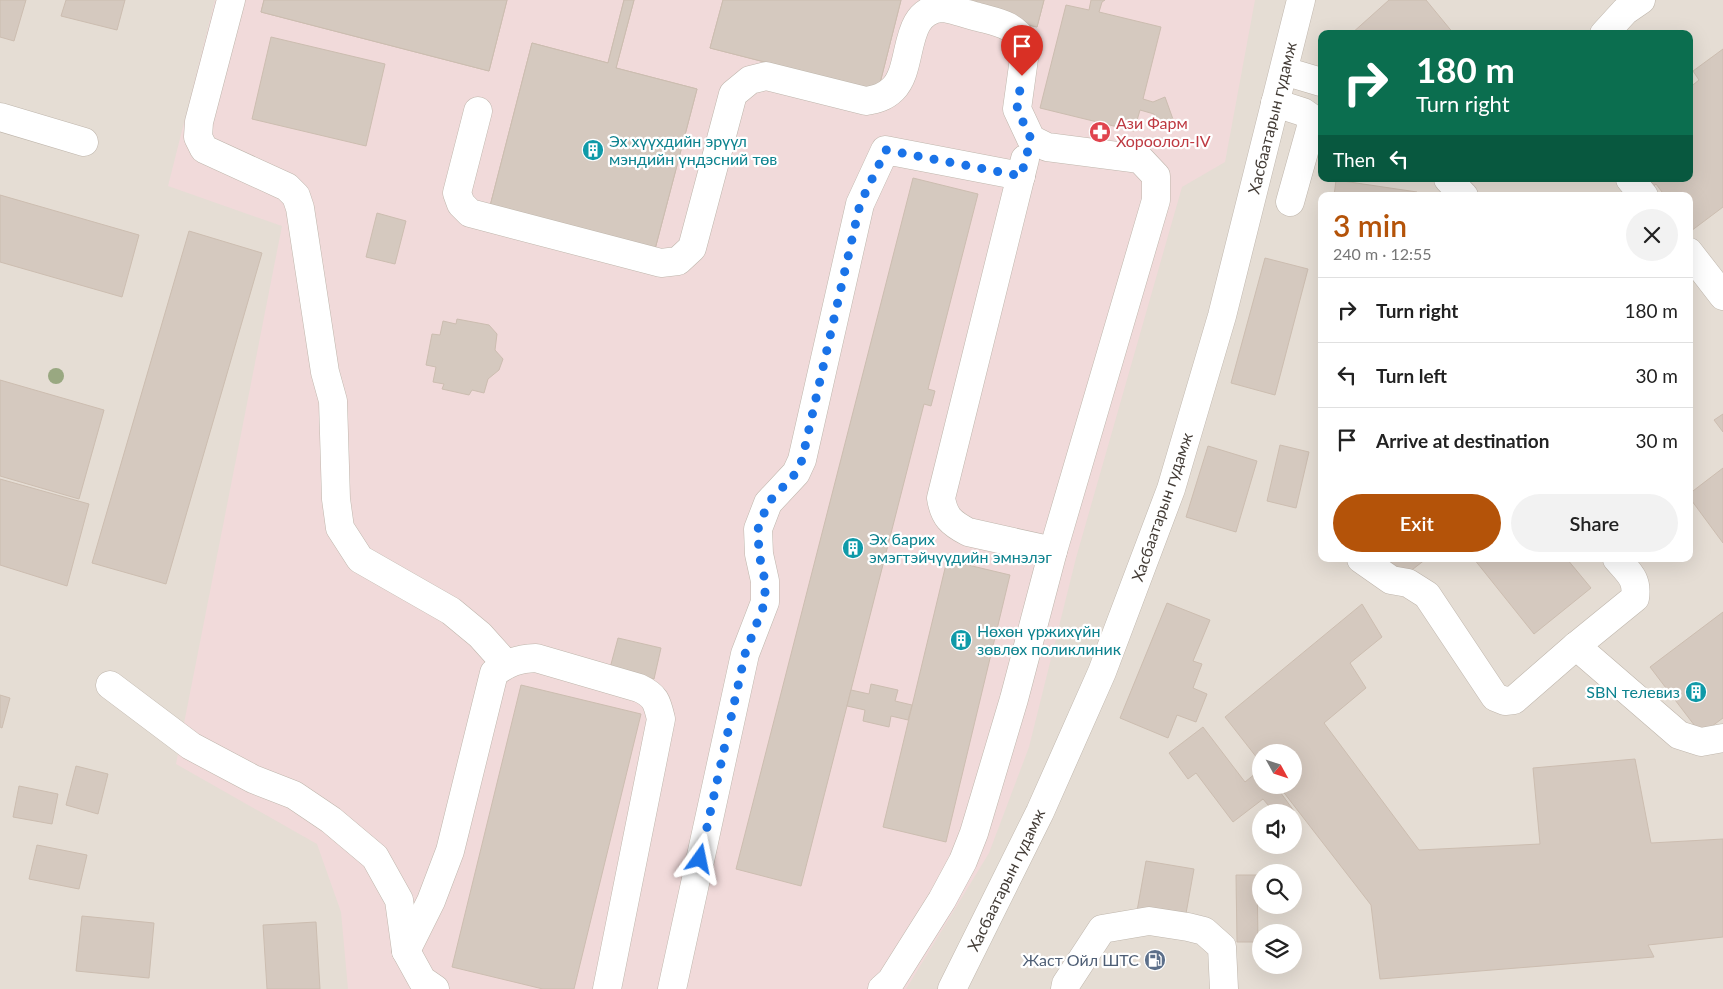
<!DOCTYPE html>
<html lang="en">
<head>
<meta charset="utf-8">
<style>
  body { margin:0; font-family:Lato,sans-serif; background:#f2f2f2; color:#222; height:100vh; display:flex; flex-direction:column; font-size:19px; white-space:nowrap }
  * { box-sizing:border-box; margin:0 }
  p { font-size:16px; color:#767676 }
  .icon { flex:none; width:28px; height:28px; fill:none; stroke:currentColor; stroke-width:2; stroke-linecap:round; stroke-linejoin:round }
  .map { position:relative; flex:1; overflow:hidden }
  .panel { position:absolute; left:1318px; top:192px; width:375px; height:370px; display:flex; flex-direction:column; background:#fff; border-radius:10px; box-shadow:0 5px 20px #0002 }
  .panel>* { flex:none }
  .banner { position:absolute; left:1318px; top:30px; width:375px; height:152px; border-radius:10px; box-shadow:0 5px 20px #0002; background:#0b6e4f; color:#fff; overflow:hidden }
  .needle { width:32px; rotate:130deg }
  .fabs { position:absolute; left:1252px; top:744px; display:grid; gap:10px }
  .fabs a { display:grid; place-items:center; width:50px; height:50px; border-radius:50%; background:#fff; box-shadow:0 5px 20px #0002; font-size:25px }
  .pin { position:absolute; display:grid; place-items:center; width:42px; height:42px; color:#fff; margin:-51px -21px; border-radius:50% 50% 50% 0; rotate:-45deg; box-shadow:0 0 5px #0007 }
  .pin .icon { rotate:45deg }
  .me { position:absolute; width:55px; margin:-28px; rotate:12deg; stroke-linejoin:round; filter:drop-shadow(0 0 4px #0008) }
  .turn { display:flex; align-items:center; gap:18px; height:105px; padding:0 15px; font-size:22px }
  .turn .icon { width:65px; height:65px; stroke-width:2.5 }
  .turn b { display:block; font-size:35px; line-height:42px }
  .then { display:flex; align-items:center; height:48px; padding:0 15px; background:#0003; gap:10px; font-size:19px }
  .round { display:grid; place-items:center; flex:none; width:52px; height:52px; border-radius:26px; background:#f2f2f2 }
  .headline { display:flex; align-items:center; justify-content:space-between; height:85px; padding:0 15px }
  h1 { font-size:30px; font-weight:600; line-height:38px; color:#b45309 }
  .action { display:flex; gap:10px; margin-top:auto; padding:10px 15px }
  .action a { flex:1; height:58px; border-radius:30px; background:#b45309; color:#fff; font-size:20px; font-weight:600; line-height:58px; text-align:center }
  .action a+a { background:#f2f2f2; color:#222 }
  ul { padding:0; list-style:none }
  li { display:flex; align-items:center; gap:15px; height:65px; padding:0 15px; border-top:1px solid #e0e0e0 }
  li div { flex:1 }
  li b { display:block; font-size:19px }
  li em { font-style:normal }
  .map>svg:first-child { display:block }
</style>
</head>
<body>
<div class="map">
<svg width="1723" height="989" viewBox="0 0 1723 989">
  <rect width="100%" height="100%" fill="#f1ece6"/>
  <path fill="#e5ddd4" fill-rule="evenodd" d="M 0,0 L 1723,0 L 1723,989 L 0,989 ZM 1321,34 L 1689,34 L 1689,179 L 1321,179 ZM 1321,196 L 1689,196 L 1689,559 L 1321,559 ZM 1261,752 L 1294,752 L 1294,785 L 1261,785 ZM 1261,812 L 1294,812 L 1294,845 L 1261,845 ZM 1261,872 L 1294,872 L 1294,905 L 1261,905 ZM 1261,932 L 1294,932 L 1294,965 L 1261,965 Z"/>
  <polygon fill="#f1dada" points="215,0 1255,0 1225,162 1182,187 1076,558 1029,747 989,853 906,989 348,989 341,912 317,844 176,764 282,226 168,186"/>
  <g fill="#d5c9bf" stroke="#ccbdb0" fill-rule="evenodd">
    <polygon points="0,0 26,0 14,41 0,37"/>
    <polygon points="66,0 125,0 117,30 61,16"/>
    <polygon points="264,0 507,0 489,71 261,12"/>
    <polygon points="264,0 507,0 489,71 261,12"/>
    <path d="M 624,0 L 634,0 L 616,68 L 697,89 L 654,253 L 489,210 L 532,43 L 608,63 ZM 574,109 L 628,125 L 611,183 L 557,167 Z"/>
    <polygon points="624,0 634,0 616,68 697,89 654,253 489,210 532,43 608,63"/>
    <polygon points="723,0 780,0 776,15 835,32 844,0 901,0 878,91 710,48"/>
    <polygon points="723,0 901,0 878,91 710,48"/>
    <polygon points="928,0 1044,0 1037,27 927,1"/>
    <polygon points="928,0 1044,0 1037,27 927,1"/>
    <polygon points="1091,0 1105,0 1102,2 1099,12 1161,27 1143,99 1153,102 1165,97 1174,122 1159,127 1154,114 1140,110 1134,131 1040,108 1066,5 1089,10"/>
    <polygon points="1389,0 1426,0 1454,34 1351,34"/>
    <polygon points="271,37 385,64 366,146 252,119"/>
    <polygon points="1723,49 1723,207 1691,231 1689,229 1689,196 1665,196 1656,184 1650,189 1643,179 1689,179 1689,88 1699,80 1693,71"/>
    <polygon points="913,178 978,194 928,389 935,391 931,406 924,404 801,886 736,869"/>
    <polygon points="1336,180 1417,192 1417,196 1334,196"/>
    <polygon points="0,195 139,235 122,297 0,262"/>
    <polygon points="377,213 406,221 395,264 366,257"/>
    <polygon points="189,231 262,253 166,584 92,563"/>
    <polygon points="1265,258 1308,269 1275,395 1231,383"/>
    <polygon points="457,319 489,325 497,334 495,350 503,359 499,370 488,379 484,393 472,390 469,395 442,389 444,384 433,382 436,367 426,365 432,334 440,335 443,321 456,324"/>
    <polygon points="0,380 104,410 79,499 0,476"/>
    <polygon points="1723,414 1723,432 1714,420"/>
    <polygon points="1280,445 1309,452 1296,508 1267,501"/>
    <polygon points="1208,446 1257,461 1236,532 1186,517"/>
    <polygon points="1723,468 1723,543 1689,497 1689,494"/>
    <polygon points="0,479 89,504 67,586 0,565"/>
    <polygon points="1375,559 1426,559 1395,583"/>
    <polygon points="1474,559 1567,559 1591,588 1534,634"/>
    <polygon points="947,560 1010,575 946,842 883,827"/>
    <polygon points="1167,603 1210,620 1193,661 1202,664 1193,688 1207,694 1196,722 1177,715 1168,738 1120,718"/>
    <polygon points="1362,604 1382,637 1350,663 1366,688 1324,723 1419,850 1540,844 1533,768 1635,759 1651,843 1723,839 1723,937 1648,945 1654,957 1380,979 1371,905 1278,785 1294,785 1294,752 1261,752 1261,763 1225,717"/>
    <polygon points="1723,612 1723,718 1701,734 1650,667"/>
    <polygon points="618,638 661,648 654,679 610,668"/>
    <polygon points="871,684 898,690 895,701 912,705 908,720 891,716 889,727 863,721 865,710 847,706 851,690 869,694"/>
    <polygon points="521,685 641,714 574,989 543,989 452,967"/>
    <polygon points="0,695 10,698 2,728 0,727"/>
    <polygon points="1203,727 1245,782 1261,769 1261,785 1275,785 1294,811 1292,812 1274,812 1263,799 1233,822 1196,773 1188,779 1169,753"/>
    <polygon points="76,766 108,774 98,814 66,805"/>
    <polygon points="19,786 58,794 52,824 13,817"/>
    <polygon points="37,845 87,855 79,889 29,879"/>
    <polygon points="1146,861 1194,869 1185,919 1137,911"/>
    <polygon points="1236,875 1257,875 1258,942 1237,942"/>
    <polygon points="82,916 154,923 149,978 76,971"/>
    <polygon points="316,922 320,989 267,989 263,925"/>
  </g>
  <g fill="none" stroke-linecap="round" stroke-linejoin="round">
    <g stroke="#bfb6ac" stroke-width="29">
      <g id="minor">
        <polyline points="231,0 199,122 198,137 204,149 287,187 296,196 300,208 325,372 333,401 336,499 340,528 360,559 451,611 480,635 506,664"/>
        <polyline points="1604,34 1625,11 1641,0"/>
        <polyline points="1284,71 1321,82"/>
        <polyline points="1275,103 1303,112 1310,117 1311,127 1290,202"/>
        <path d="M 478,111 L 457,193 L 461,204 L 470,213 L 661,263 L 678,261 L 692,248 L 733,94 L 750,80 L 766,76 L 866,101 C 877,99 885,97 893,89 C 915,67 901,12 941,8 C 950,8 969,15 978,17 C 1000,23 1013,24 1026,44 L 1017,109 L 1031,139 L 1047,147 L 1140,159 L 1156,176 L 1156,200 L 1053,551 L 1014,699 L 974,833 L 963,861 L 942,900 L 891,981 L 882,989"/>
        <polyline points="0,117 84,142"/>
        <path d="M 1025,159 L 941,498 C 944,517 951,523 968,532 L 1053,551"/>
        <polyline points="1448,179 1464,196"/>
        <polyline points="1630,179 1644,196"/>
        <polyline points="1689,252 1723,296"/>
        <path d="M 1361,559 L 1391,580 L 1408,583 L 1427,595 L 1495,697 L 1505,701 L 1514,700 L 1576,646 L 1635,598 C 1638,579 1629,573 1617,559"/>
        <polyline points="1576,646 1679,735 1701,742 1723,738"/>
        <polyline points="110,685 191,746 253,779 294,795 331,820 375,857 399,900 406,951 422,980 435,989"/>
        <path d="M 406,951 L 431,901 L 450,851 L 494,673 C 509,662 517,659 536,658 L 639,688 C 656,696 657,702 661,719 L 607,989"/>
        <polyline points="672,989 745,654 765,602 765,581 759,554 758,529 768,503 796,473 802,460 860,204 885,150 1021,176"/>
        <polyline points="952,989 1040,812 1102,672 1171,489 1222,316 1301,0"/>
        <polyline points="1065,989 1066,984 1102,929 1149,921 1188,927 1204,931 1222,947 1224,989"/>
      </g>
    </g>
    <use href="#minor" stroke="#fff" stroke-width="28"/>
  </g>
  <circle fill="#99a881" cx="56" cy="376" r="8"/>
  <g fill="none" stroke-linecap="round" stroke-linejoin="round">
    <polyline stroke="#1a73e8" stroke-width="9" stroke-dasharray="0 16.2" points="700,859 745,654 765,602 765,581 759,554 758,529 768,503 796,473 802,460 860,204 886,150 1021,176 1031,139 1017,109 1022,76"/>
  </g>
  <defs>
    <g id="pharmacy-disc" transform="scale(1.125)"><circle r="9.5" fill="#e0444e" stroke="#fff"/><path d="M-2-6h4v4h4v4h-4v4h-4v-4h-4v-4h4Z" fill="#fff"/></g>
    <g id="building-disc" transform="scale(1.125)"><circle r="9.5" fill="#0f9aa8" stroke="#fff"/><path d="M-4-6H4V6H1V3H-1V6H-4ZM-2.5-4.3h1.7v1.8h-1.7ZM.8-4.3h1.7v1.8H.8ZM-2.5-1h1.7V.8h-1.7ZM.8-1h1.7V.8H.8Z" fill="#fff"/></g>
    <g id="fuel-disc" transform="scale(1.125)"><circle r="9.5" fill="#5c6f8a" stroke="#fff"/><path d="M-5.5-6h7V0h2V4h1.3V-2.5L3-4.5l.8-.8L6-3V5H2.5V1h-1V6h-7ZM-4.2-4.7v3.2H.2V-4.7Z" fill="#fff"/></g>
  </defs>
  <g fill-rule="evenodd">
    <use href="#pharmacy-disc" x="1100" y="132"/>
    <use href="#building-disc" x="593" y="150"/>
    <use href="#building-disc" x="853" y="548"/>
    <use href="#building-disc" x="961" y="640"/>
    <use href="#building-disc" x="1696" y="692"/>
    <use href="#fuel-disc" x="1155" y="960"/>
  </g>
  <g text-anchor="middle" stroke-width="4.5" stroke-linejoin="round" paint-order="stroke">
    <g font-size="16" fill="#433c36" stroke="#fff">
      <text transform="translate(1272 118) rotate(-76)" y="6">Хасбаатарын гудамж</text>
      <text transform="translate(1162 507) rotate(-71)" y="6">Хасбаатарын гудамж</text>
      <text transform="translate(1006 880) rotate(-64)" y="6">Хасбаатарын гудамж</text>
    </g>
    <g font-size="16" fill="#be3a42" stroke="#fff" text-anchor="start">
      <text x="1116" y="129">Ази Фарм<tspan x="1116" dy="18">Хороолол-IV</tspan></text>
    </g>
    <g font-size="16" fill="#0d838f" stroke="#fff" text-anchor="start">
      <text x="609" y="147">Эх хүүхдийн эрүүл<tspan x="609" dy="18">мэндийн үндэсний төв</tspan></text>
      <text x="869" y="545">Эх барих<tspan x="869" dy="18">эмэгтэйчүүдийн эмнэлэг</tspan></text>
      <text x="977" y="637">Нөхөн үржихүйн<tspan x="977" dy="18">зөвлөх поликлиник</tspan></text>
      <text x="1680" y="698" text-anchor="end">SBN телевиз</text>
    </g>
    <g font-size="16" fill="#4e5e75" stroke="#fff" text-anchor="end">
      <text x="1139" y="966">Жаст Ойл ШТС</text>
    </g>
  </g>
</svg>
<div class="fabs">
<a><svg class="needle" viewBox="-14 -14 28 28"><path d="M0-13l5 13h-10z" fill="#e53935"/><path d="M0 13l5-13h-10z" fill="#767676"/></svg></a>
<a><svg class="icon" aria-label="sound" viewBox="0 0 24 24"><path d="M4 9h4l5-4v14l-5-4H4zM17 9q2 3 0 6"/></svg></a>
<a><svg class="icon" aria-label="search" viewBox="0 0 24 24"><circle cx="10" cy="10" r="6"/><path d="M15 15l6 6"/></svg></a>
<a><svg class="icon" aria-label="layers" viewBox="0 0 24 24"><path d="M12 4l9 5-9 5-9-5zM3 14l9 5 9-5"/></svg></a>
</div>
<div class="pin" style="left:1022px;top:76px;background:#d93025"><svg class="icon" aria-label="arrive" viewBox="0 0 24 24"><path d="M6 21V4h12l-3 4 3 4H6"/></svg></div>
<svg class="me" style="left:700px;top:859px" viewBox="-20 -20 40 40"><path d="M0-17L14 15 0 8-14 15z" fill="#1a73e8" stroke="#fff" stroke-width="4"/></svg>
<div class="banner">
<div class="turn"><svg class="icon" aria-label="right" viewBox="0 0 24 24"><path d="M7 20v-9h11M14 6l5 5-5 5"/></svg><div><b>180 m</b>Turn right</div></div>
<div class="then">Then<svg class="icon" aria-label="left" viewBox="0 0 24 24"><path d="M17 20v-9H6M10 6l-5 5 5 5"/></svg></div>
</div>
<section class="panel">
<div class="headline"><div><h1>3 min</h1><p>240 m · 12:55</p></div><a class="round"><svg class="icon" aria-label="close" viewBox="0 0 24 24"><path d="M6 6l12 12M18 6L6 18"/></svg></a></div>
<ul>
<li><svg class="icon" aria-label="right" viewBox="0 0 24 24"><path d="M7 20v-9h11M14 6l5 5-5 5"/></svg><div><b>Turn right</b></div><em>180 m</em></li>
<li><svg class="icon" aria-label="left" viewBox="0 0 24 24"><path d="M17 20v-9H6M10 6l-5 5 5 5"/></svg><div><b>Turn left</b></div><em>30 m</em></li>
<li><svg class="icon" aria-label="arrive" viewBox="0 0 24 24"><path d="M6 21V4h12l-3 4 3 4H6"/></svg><div><b>Arrive at destination</b></div><em>30 m</em></li>
</ul>
<div class="action"><a>Exit</a><a>Share</a></div>
</section>
</div>
</body>
</html>
